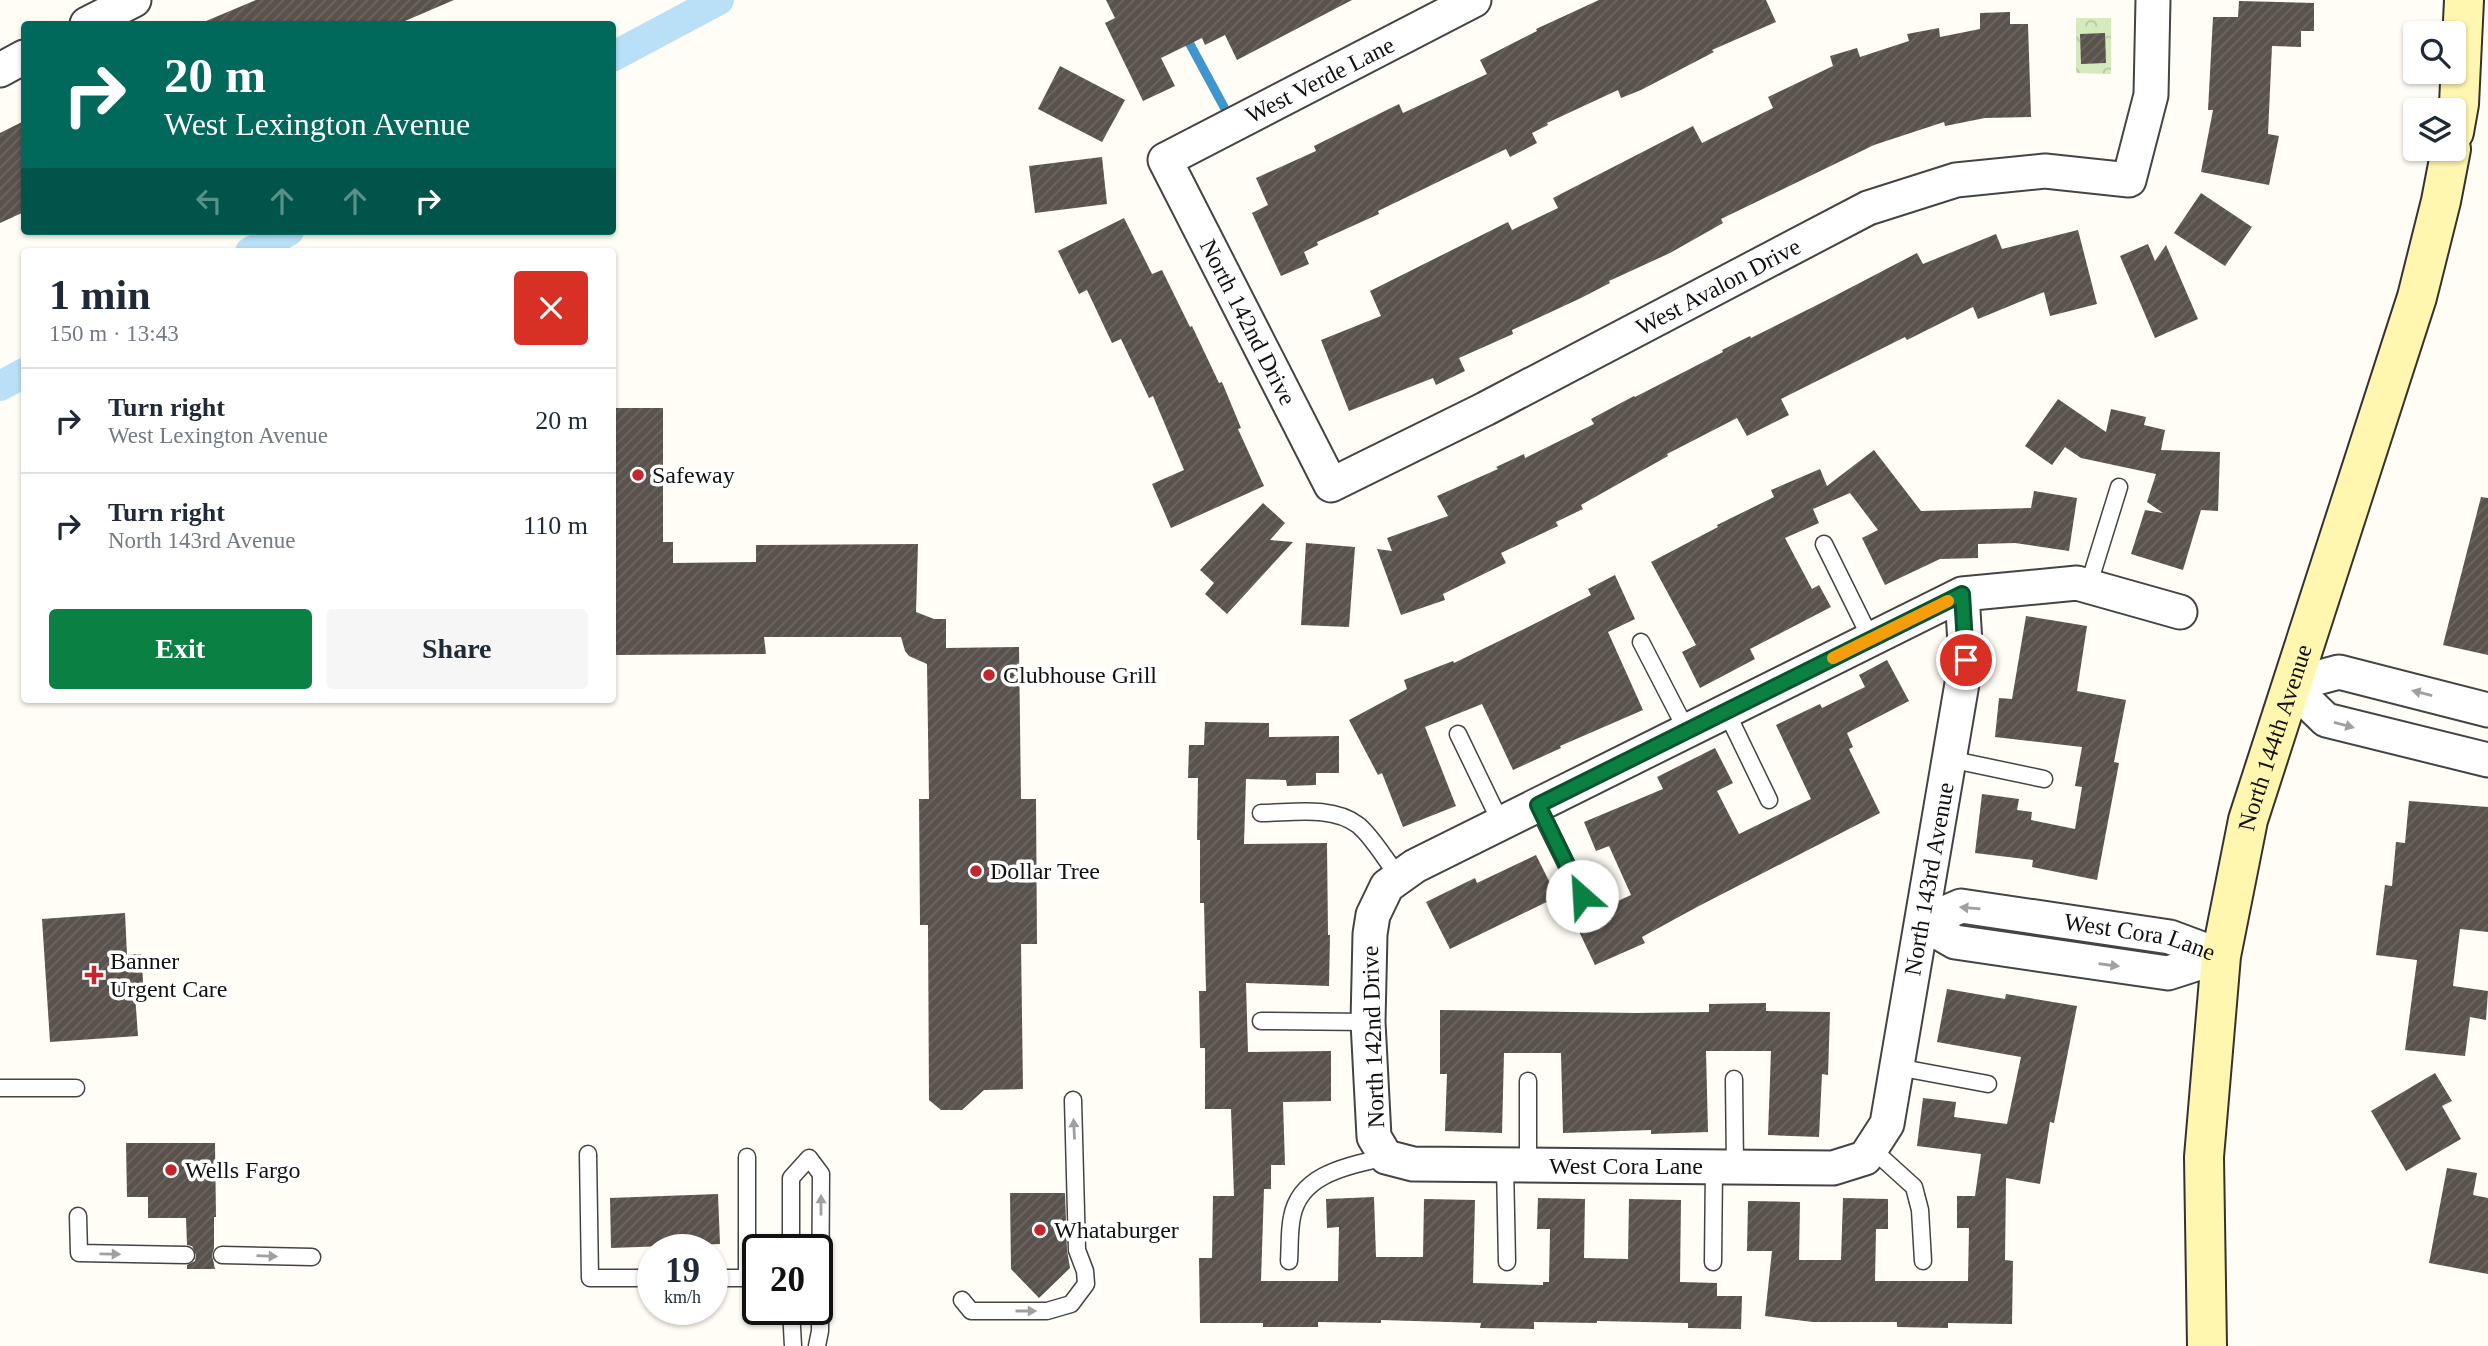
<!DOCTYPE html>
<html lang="en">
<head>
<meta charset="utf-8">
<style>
  body { margin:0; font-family:"Times New Roman",serif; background:#f6f6f7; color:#1f2937; height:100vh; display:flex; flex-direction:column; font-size:26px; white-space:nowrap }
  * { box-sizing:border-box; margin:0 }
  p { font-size:23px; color:#747a83 }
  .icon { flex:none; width:38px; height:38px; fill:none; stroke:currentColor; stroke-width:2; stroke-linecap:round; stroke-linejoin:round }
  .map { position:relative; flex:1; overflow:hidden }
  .details { position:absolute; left:21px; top:248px; width:595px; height:455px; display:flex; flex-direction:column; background:#fff; border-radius:7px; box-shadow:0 2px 5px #0004 }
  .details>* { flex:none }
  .guide { position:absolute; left:21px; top:21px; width:595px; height:214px; border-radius:7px; box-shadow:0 2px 5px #0004; background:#00695c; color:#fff; overflow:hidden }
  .controls { position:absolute; left:2403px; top:21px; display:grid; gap:14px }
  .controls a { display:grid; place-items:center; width:63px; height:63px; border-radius:7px; background:#fff; box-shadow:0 2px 5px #0004; font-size:35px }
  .speed { position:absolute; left:637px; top:1234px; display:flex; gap:14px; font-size:35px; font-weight:700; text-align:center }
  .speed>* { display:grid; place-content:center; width:91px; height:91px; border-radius:50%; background:#fff; box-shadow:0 2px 5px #0004; line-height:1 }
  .speed small { font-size:18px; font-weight:400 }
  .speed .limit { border:4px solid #111; border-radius:10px; background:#fff; color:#111 }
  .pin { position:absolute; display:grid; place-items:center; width:60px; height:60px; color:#fff; margin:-30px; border:4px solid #fff; border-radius:50%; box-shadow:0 2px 7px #0007 }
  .me { position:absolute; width:77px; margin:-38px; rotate:334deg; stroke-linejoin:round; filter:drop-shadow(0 0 5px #0008) }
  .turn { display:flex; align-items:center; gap:24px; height:147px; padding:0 28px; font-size:32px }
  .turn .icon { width:91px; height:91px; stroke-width:2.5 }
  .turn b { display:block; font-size:49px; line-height:60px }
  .lanes { display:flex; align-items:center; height:66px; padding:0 28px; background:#0003; justify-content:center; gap:35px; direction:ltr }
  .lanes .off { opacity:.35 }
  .round { display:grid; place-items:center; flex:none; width:74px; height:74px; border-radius:7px; background:#f6f6f7 }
  .summary { display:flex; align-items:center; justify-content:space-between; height:119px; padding:0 28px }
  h1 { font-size:42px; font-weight:700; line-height:52px }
  .button { display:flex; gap:14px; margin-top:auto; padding:14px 28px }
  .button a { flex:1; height:80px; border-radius:7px; background:#0b8043; color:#fff; font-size:28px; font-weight:700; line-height:80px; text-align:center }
  .button a+a { background:#f6f6f7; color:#1f2937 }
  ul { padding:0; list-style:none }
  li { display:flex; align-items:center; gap:21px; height:105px; padding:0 28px; border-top:2px solid #e0e1e3 }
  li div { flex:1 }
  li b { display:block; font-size:26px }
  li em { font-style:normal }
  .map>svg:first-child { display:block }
</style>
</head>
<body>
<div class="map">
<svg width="2488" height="1346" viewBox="0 0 2488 1346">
  <defs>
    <pattern id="park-crowns" width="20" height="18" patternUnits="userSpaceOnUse" patternTransform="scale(1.75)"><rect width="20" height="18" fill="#d5ebbd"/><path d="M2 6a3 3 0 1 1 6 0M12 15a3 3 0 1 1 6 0" fill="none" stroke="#b6c8a1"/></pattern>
    <pattern id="building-hatch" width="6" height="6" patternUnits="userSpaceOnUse" patternTransform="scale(1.75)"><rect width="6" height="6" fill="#5a524d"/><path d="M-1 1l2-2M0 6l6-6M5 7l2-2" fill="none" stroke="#6d6662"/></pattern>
  </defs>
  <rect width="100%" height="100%" fill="#fffdf5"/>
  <polygon fill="url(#park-crowns)" points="2076,18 2111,18 2111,74 2076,73"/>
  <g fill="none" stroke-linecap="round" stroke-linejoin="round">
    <polyline stroke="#3f96cf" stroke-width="9" points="1185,35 1224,107"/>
    <g stroke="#b9e0f7" stroke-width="30">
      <polyline points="612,57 719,0"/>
      <polyline points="250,252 289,231"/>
      <polyline points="0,386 24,373"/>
    </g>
  </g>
  <g fill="url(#building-hatch)">
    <polygon points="256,0 454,0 398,24 199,24"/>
    <polygon points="1106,0 1352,0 1237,60 1225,35 1205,45 1202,38 1161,58 1175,86 1143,101 1105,23 1115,18"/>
    <polygon points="1599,0 1766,0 1776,22 1712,50 1714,52 1641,90 1621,98 1618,90 1547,123 1548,125 1532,133 1537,143 1510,157 1506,149 1378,211 1379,214 1317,242 1318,245 1304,252 1309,264 1281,276 1252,213 1268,205 1256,178 1316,151 1314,146 1399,104 1403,113 1487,74 1480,60 1537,31 1536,29"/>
    <polygon points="2239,1 2314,3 2314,31 2301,31 2301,47 2272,46 2268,134 2279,136 2269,185 2201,172 2213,110 2208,110 2213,17 2238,17"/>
    <polygon points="2010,12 2010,24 2028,24 2031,117 1985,118 1945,126 1944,122 1874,145 1721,219 1723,223 1670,253 1609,281 1610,283 1581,298 1512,330 1513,334 1459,358 1465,371 1436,385 1433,378 1349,411 1321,340 1381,316 1370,291 1508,222 1512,230 1558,208 1553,198 1693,126 1702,143 1773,108 1768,97 1833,66 1830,56 1857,48 1860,57 1909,41 1907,34 1939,28 1940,37 1980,29 1980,13"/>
    <polygon points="2105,33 2106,63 2081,64 2080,34"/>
    <polygon points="1060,66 1125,100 1102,142 1038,109"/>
    <polygon points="24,121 24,212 0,223 0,133"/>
    <polygon points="1102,157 1107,204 1035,213 1029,166"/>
    <polygon points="2201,193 2252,227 2225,266 2174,233"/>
    <polygon points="1124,218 1152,274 1162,270 1190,327 1192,326 1219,383 1222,382 1241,428 1238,429 1264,486 1171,528 1152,484 1184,470 1153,396 1149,398 1121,339 1112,343 1087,290 1079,294 1058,251"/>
    <polygon points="2078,230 2097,304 2050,316 2044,292 1978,319 1973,307 1907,340 1905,337 1781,399 1789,415 1747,436 1737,418 1667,454 1668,456 1581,505 1583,509 1556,522 1558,526 1501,553 1506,563 1443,594 1445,600 1401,615 1377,549 1392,551 1387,538 1448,516 1437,496 1498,469 1496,467 1524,454 1525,458 1594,424 1591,419 1634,396 1635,397 1723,352 1722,350 1750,336 1751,338 1825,301 1917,253 1923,264 1996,234 2002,249"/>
    <polygon points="2148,244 2155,261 2166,245 2198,319 2155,338 2120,256"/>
    <polygon points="2058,399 2106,432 2111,409 2146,417 2144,425 2165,430 2161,450 2220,452 2218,511 2201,510 2183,570 2131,554 2145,510 2163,513 2147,502 2156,474 2081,458 2065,447 2052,465 2025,446"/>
    <polygon points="612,408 663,408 663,542 673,542 673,563 756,562 756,545 918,544 916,612 934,619 946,619 946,648 1019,647 1021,799 1036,799 1037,944 1021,944 1023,1089 984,1090 962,1110 941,1110 929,1100 928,925 920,925 919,799 929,799 927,664 909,656 905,651 901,637 764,637 766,654 612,655"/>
    <polygon points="1874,450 1921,511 2031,508 2034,491 2077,498 2069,551 2015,543 1978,544 1978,558 1940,559 1885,585 1862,538 1878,530 1850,493 1813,509 1819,523 1785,538 1812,589 1819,585 1831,607 1750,649 1755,659 1700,688 1682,652 1696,645 1651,562 1718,527 1717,525 1774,497 1771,490 1820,469 1827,486"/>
    <polygon points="2481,497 2488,498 2488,655 2443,645"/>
    <polygon points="1263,503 1285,523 1270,540 1293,542 1227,614 1205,594 1214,583 1200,570"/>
    <polygon points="1306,543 1355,547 1349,627 1301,625"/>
    <polygon points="1615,575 1635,619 1608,632 1643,710 1560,746 1561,748 1513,770 1482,704 1425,727 1456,806 1403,827 1382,773 1378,775 1349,720 1407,689 1404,680 1453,661 1454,663 1534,624 1591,595 1588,589"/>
    <polygon points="2026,616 2087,626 2077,691 2126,700 2114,762 2119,763 2097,880 2032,867 2033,860 1975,853 1982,794 2019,799 2017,810 2032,812 2031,820 2075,829 2082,787 2075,786 2082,747 1995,737 1999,698 2012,699"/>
    <polygon points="1887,660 1909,701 1847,733 1853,747 1849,749 1880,813 1697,907 1642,937 1645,943 1595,965 1574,921 1631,895 1609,846 1596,851 1584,822 1663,789 1657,777 1715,748 1733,783 1717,791 1739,834 1811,799 1776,725 1820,704 1822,708 1865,687 1859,675"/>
    <polygon points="1205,722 1269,723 1269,737 1339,736 1339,773 1316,773 1316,785 1287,786 1286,780 1246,779 1244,844 1327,843 1328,935 1330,935 1329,986 1246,983 1248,1052 1331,1051 1331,1101 1283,1102 1285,1165 1271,1165 1271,1189 1264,1189 1261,1281 1338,1281 1339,1227 1327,1228 1326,1199 1374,1197 1376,1257 1423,1257 1424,1199 1475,1200 1473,1283 1543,1285 1543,1282 1549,1282 1550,1229 1537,1229 1538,1198 1585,1199 1584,1258 1628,1259 1629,1199 1681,1200 1680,1282 1717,1283 1717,1296 1742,1296 1741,1329 1688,1328 1688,1323 1597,1321 1597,1323 1534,1322 1534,1329 1480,1328 1481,1323 1381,1320 1381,1323 1318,1322 1318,1327 1263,1327 1263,1323 1200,1323 1199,1258 1212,1258 1213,1196 1234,1196 1231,1109 1205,1109 1205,1048 1200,1048 1199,991 1206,991 1204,903 1200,903 1200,840 1197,840 1198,778 1188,778 1189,745 1204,745"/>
    <polygon points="2409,801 2488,807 2488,932 2460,929 2453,986 2488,991 2486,1020 2470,1017 2465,1056 2405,1050 2417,960 2376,955 2385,885 2392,886 2396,842 2405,843"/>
    <polygon points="1536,855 1557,897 1450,949 1426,902 1475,878 1477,883"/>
    <polygon points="125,913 127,955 141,954 144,994 135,994 138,1036 50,1042 42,919"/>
    <polygon points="1947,989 2005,999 2006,994 2077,1006 2054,1123 2050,1122 2040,1184 2006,1178 2005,1260 2013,1261 2012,1324 1948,1323 1948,1328 1897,1327 1897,1322 1813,1322 1765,1316 1772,1251 1747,1251 1748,1201 1800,1202 1799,1260 1841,1260 1843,1198 1888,1199 1888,1229 1876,1229 1875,1281 1968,1281 1969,1228 1957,1228 1957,1196 1975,1196 1981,1154 1917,1146 1923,1098 1956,1102 1954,1117 2007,1124 2021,1057 1937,1042"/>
    <polygon points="1766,1003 1766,1011 1830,1012 1828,1075 1822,1074 1819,1137 1768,1135 1771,1051 1706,1051 1708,1132 1651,1134 1651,1130 1563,1133 1561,1053 1504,1053 1502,1133 1445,1131 1447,1074 1440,1074 1440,1010 1636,1013 1709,1012 1709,1004"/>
    <polygon points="2435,1073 2452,1101 2442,1106 2461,1139 2406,1171 2371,1111"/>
    <polygon points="126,1143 215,1143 216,1217 214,1217 214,1248 212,1255 215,1269 187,1269 187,1265 195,1261 196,1255 192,1246 187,1245 186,1218 148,1218 148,1197 127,1197"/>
    <polygon points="2447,1168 2477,1173 2473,1195 2488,1198 2488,1274 2429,1263"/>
    <polygon points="1010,1193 1065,1193 1067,1250 1070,1268 1039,1298 1011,1269"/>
    <polygon points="718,1194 720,1244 611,1248 610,1198"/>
  </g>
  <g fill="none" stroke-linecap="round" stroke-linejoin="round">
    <g stroke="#444" stroke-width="19">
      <g id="service">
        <polyline points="1824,544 1871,639"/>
        <polyline points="2088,587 2119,487"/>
        <polyline points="1641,642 1687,731"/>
        <polyline points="1726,711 1769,800"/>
        <polyline points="1458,734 1501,823"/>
        <polyline points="1949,759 2044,779"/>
        <polyline points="1537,805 1582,896"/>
        <path d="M 1261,813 C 1291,813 1332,805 1358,825 C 1372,836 1387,862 1399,877"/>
        <polyline points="1261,1021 1368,1022"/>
        <polyline points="1897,1067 1988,1084"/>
        <polyline points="1734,1079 1735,1167"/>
        <polyline points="1528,1081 1528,1165"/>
        <polyline points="0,1088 76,1088"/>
        <polyline points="1871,1148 1914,1187 1920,1210 1923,1261"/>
        <polyline points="588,1154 590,1278 653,1278"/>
        <polyline points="1505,1165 1507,1262"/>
        <polyline points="78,1216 79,1253 186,1255"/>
        <polyline points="791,1250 791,1178 809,1158 821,1174 820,1331 817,1346"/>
        <polyline points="222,1255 312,1257"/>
        <path d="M 1289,1261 C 1290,1246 1289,1231 1292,1217 C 1300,1173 1349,1166 1386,1157"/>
        <polyline points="1713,1262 1714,1167"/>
        <polyline points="712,1278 747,1278 747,1157"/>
        <polyline points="962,1300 971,1311 1047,1311 1071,1304 1086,1284 1085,1271 1077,1250 1073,1100"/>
        <polyline points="791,1309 793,1346"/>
      </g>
    </g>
    <g stroke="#444" stroke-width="37">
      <g id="minor">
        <path id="s1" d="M 1474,0 L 1165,160 L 1331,485 L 1485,409 L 1868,208 L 1956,180 L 2045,171 L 2129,180 L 2151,95 L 2153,0"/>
        <polyline points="87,24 134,0"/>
        <polyline points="0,70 24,57"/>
        <polyline points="1962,594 1966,660 1887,1124 1865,1158 1833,1168 1413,1164 1386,1157 1374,1137 1368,1022 1370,934 1373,915 1387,886 1415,866 1962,594 2077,583 2180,612"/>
        <polyline points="2290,685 2326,720 2488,760"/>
        <polyline points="2290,685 2339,672 2488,710"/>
        <polyline points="1922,923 1955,942 2168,973 2221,956"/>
        <path id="s2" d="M 1922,923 L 1961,906 L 2170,937 L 2221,956"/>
      </g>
    </g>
    <g stroke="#333" stroke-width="42">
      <g id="secondary">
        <polyline points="2454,132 2459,104 2464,0"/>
        <path id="s3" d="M 2207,1346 L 2204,1157 L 2221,956 L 2248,820 L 2417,297 L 2441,201 L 2451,149"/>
      </g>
    </g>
    <use href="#service" stroke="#fff" stroke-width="16"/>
    <use href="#minor" stroke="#fff" stroke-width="33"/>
    <use href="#secondary" stroke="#fff6b0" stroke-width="38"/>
  </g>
  <defs><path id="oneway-solid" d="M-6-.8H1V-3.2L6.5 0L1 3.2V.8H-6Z" transform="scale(1.75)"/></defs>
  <g fill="#a0a0a0">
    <use href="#oneway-solid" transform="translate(2422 693) rotate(-166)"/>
    <use href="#oneway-solid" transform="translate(2344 725) rotate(15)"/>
    <use href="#oneway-solid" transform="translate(1970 908) rotate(-175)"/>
    <use href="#oneway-solid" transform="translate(2109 965) rotate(8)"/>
    <use href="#oneway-solid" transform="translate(1074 1129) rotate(-93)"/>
    <use href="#oneway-solid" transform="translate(821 1205) rotate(-90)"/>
    <use href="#oneway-solid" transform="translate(110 1254) rotate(1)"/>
    <use href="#oneway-solid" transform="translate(267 1256) rotate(2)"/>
    <use href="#oneway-solid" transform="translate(1026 1311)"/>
  </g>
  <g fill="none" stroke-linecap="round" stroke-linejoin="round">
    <g stroke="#07532c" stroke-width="18">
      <polyline id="route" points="1582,896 1538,805 1962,594 1966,660"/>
    </g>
    <use href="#route" stroke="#0b8043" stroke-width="12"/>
    <polyline stroke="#f59e0b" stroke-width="12" points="1833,658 1948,601"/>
  </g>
  <g fill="#c4262e" stroke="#fff" stroke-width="2.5">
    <circle cx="638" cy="475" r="7"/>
    <circle cx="989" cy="675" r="7"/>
    <circle cx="976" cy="871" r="7"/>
    <path d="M90.5 964.5h7v7h7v7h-7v7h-7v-7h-7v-7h7z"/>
    <circle cx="171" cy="1170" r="7"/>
    <circle cx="1040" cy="1230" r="7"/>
  </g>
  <g text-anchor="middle" stroke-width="7" stroke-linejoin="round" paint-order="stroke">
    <g font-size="24" fill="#111" stroke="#fff">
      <text transform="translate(1320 80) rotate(-27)" y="8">West Verde Lane</text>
      <text dy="8" stroke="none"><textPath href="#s1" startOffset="1148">West Avalon Drive</textPath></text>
      <text dy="8" stroke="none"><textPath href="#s1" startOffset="530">North 142nd Drive</textPath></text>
      <text dy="8" stroke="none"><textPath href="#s3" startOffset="616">North 144th Avenue</textPath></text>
      <text transform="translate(1929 879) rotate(-80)" y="8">North 143rd Avenue</text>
      <text dy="8" stroke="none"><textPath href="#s2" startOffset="224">West Cora Lane</textPath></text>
      <text transform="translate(1373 1037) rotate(-92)" y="8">North 142nd Drive</text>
      <text x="1626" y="1174">West Cora Lane</text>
    </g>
    <g font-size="24" fill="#111" stroke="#fff" text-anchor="start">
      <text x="652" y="483">Safeway</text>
      <text x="1003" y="683">Clubhouse Grill</text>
      <text x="990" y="879">Dollar Tree</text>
      <text x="110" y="969">Banner<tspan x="110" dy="28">Urgent Care</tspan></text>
      <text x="185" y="1178">Wells Fargo</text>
      <text x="1054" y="1238">Whataburger</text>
    </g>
  </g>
</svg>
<div class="controls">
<a><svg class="icon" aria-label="search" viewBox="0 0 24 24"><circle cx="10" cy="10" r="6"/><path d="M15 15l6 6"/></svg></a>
<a><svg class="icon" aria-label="layers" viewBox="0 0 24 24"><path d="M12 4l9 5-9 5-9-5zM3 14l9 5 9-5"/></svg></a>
</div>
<div class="speed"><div>19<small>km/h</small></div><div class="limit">20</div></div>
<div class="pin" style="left:1966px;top:660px;background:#d93025"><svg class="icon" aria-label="arrive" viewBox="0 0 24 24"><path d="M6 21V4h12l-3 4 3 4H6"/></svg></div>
<svg class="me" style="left:1582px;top:896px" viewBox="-20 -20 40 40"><circle r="19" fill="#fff"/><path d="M0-13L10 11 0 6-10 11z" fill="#0b8043"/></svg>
<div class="guide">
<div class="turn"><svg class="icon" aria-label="right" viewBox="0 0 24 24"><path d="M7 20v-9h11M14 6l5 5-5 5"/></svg><div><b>20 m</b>West Lexington Avenue</div></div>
<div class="lanes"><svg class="icon off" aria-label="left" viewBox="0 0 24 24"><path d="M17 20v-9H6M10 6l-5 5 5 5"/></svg><svg class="icon off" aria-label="ahead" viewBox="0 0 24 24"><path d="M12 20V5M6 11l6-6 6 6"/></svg><svg class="icon off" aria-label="ahead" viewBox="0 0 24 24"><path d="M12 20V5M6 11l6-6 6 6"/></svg><svg class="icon" aria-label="right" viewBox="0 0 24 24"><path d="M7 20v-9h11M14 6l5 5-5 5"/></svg></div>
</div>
<section class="details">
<div class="summary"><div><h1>1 min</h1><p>150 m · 13:43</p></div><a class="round" style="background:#d93025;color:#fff"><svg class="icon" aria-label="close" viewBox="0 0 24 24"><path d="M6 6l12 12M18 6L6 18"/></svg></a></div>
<ul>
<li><svg class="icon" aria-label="right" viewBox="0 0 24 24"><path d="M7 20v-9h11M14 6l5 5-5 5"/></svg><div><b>Turn right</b><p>West Lexington Avenue</p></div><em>20 m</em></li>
<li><svg class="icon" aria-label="right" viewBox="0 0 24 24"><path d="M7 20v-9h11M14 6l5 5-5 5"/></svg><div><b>Turn right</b><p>North 143rd Avenue</p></div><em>110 m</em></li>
</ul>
<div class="button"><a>Exit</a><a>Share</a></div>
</section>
</div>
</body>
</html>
